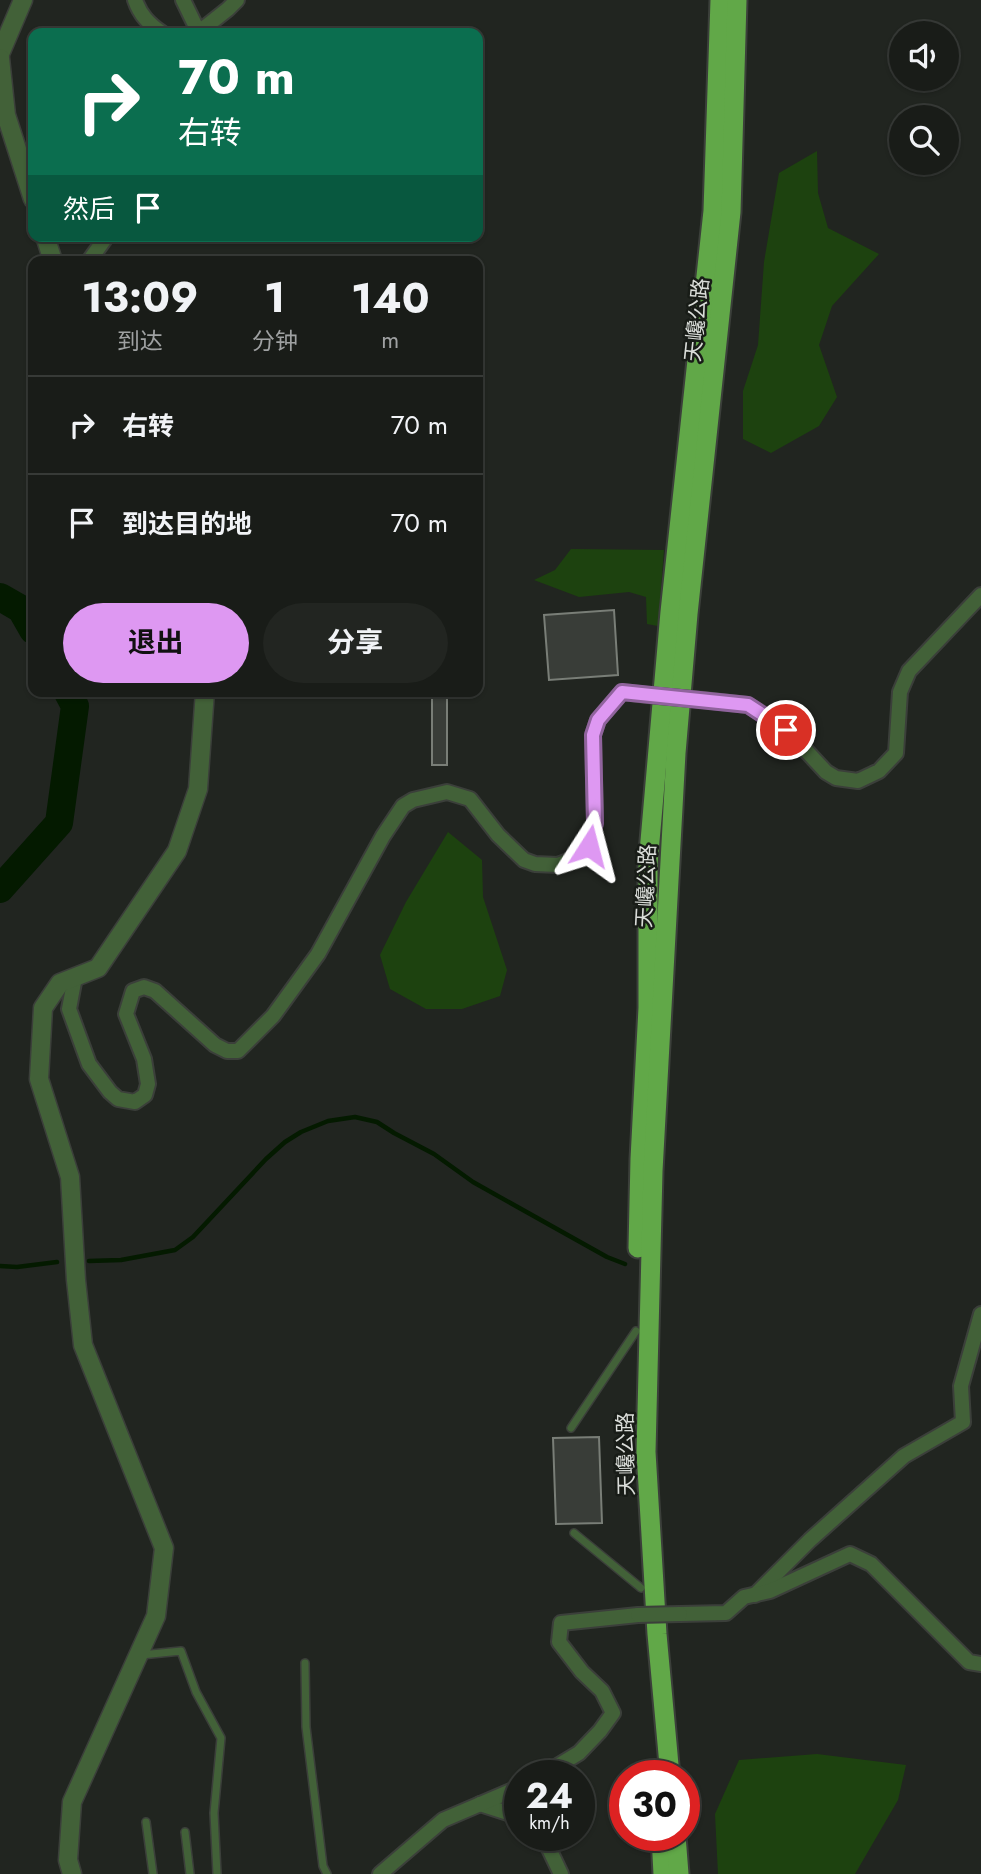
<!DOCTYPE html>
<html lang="zh">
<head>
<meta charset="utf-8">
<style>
  body { margin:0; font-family:Jost,"Noto Sans SC",sans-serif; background:#222521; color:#f1f3f6; height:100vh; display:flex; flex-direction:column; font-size:26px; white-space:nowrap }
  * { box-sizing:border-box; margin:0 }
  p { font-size:23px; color:#9fa1a2 }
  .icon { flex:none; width:38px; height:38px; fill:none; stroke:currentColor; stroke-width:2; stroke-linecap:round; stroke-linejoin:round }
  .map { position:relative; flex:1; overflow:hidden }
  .details { position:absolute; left:28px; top:256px; width:455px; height:441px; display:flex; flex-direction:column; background:#191c18; border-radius:14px; box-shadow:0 2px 5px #0004,0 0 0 2px #373a37 }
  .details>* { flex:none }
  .banner { position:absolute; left:28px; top:28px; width:455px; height:214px; border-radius:14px; box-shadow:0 2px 5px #0004,0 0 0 2px #373a37; background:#0b6e4f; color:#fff; overflow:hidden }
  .fabs { position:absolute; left:889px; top:21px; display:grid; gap:14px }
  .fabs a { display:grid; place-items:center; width:70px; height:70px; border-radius:50%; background:#191c18; box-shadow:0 2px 5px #0004,0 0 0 2px #373a37; font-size:35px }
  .speed { position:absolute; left:504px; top:1760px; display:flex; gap:14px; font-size:35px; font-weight:700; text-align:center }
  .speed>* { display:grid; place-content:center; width:91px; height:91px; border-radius:50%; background:#191c18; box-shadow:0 2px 5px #0004,0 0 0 2px #373a37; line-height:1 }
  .speed small { font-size:18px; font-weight:400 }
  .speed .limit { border:10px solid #d22; background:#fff; color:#111 }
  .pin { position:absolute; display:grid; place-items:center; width:60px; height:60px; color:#fff; margin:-30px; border:4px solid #fff; border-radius:50%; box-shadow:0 2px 7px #0007 }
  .me { position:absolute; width:77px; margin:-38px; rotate:9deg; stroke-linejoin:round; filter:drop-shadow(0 0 5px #0008) }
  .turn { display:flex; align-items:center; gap:24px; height:147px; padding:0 35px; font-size:32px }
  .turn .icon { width:91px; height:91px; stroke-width:2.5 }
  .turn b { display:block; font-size:49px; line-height:60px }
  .then { display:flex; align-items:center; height:66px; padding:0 35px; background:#0003; gap:14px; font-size:26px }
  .eta { display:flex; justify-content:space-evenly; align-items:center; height:119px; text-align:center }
  .eta b { font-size:42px; font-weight:700; line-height:49px }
  .primary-button { display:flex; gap:14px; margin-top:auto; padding:14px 35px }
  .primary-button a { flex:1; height:80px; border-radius:42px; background:#de98f2; color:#111; font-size:28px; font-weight:700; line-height:80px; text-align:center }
  .primary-button a+a { background:#222521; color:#f1f3f6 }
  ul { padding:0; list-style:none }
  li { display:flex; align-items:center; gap:21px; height:98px; padding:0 35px; border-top:2px solid #373a37 }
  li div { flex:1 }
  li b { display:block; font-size:26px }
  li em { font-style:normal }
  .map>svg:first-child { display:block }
</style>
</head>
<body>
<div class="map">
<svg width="981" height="1874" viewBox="0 0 981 1874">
  <rect width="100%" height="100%" fill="#212520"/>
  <g fill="#1d420f">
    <polygon points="817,151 818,193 828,228 879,254 832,306 819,345 837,397 819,426 771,453 743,439 743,391 758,345 764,262 779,173"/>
    <polygon points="571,549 664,550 658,626 647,624 646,597 629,592 579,597 534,580 555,570"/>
    <polygon points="448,832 482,860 483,897 507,970 500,996 462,1009 426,1009 390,989 380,955 406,902"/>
    <polygon points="817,1754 906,1765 898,1800 855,1874 718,1874 715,1814 739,1760"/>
  </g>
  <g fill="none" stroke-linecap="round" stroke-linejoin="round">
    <g stroke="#041a00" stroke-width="4.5">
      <polyline points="89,1261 121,1260 175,1250 193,1237 266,1159 285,1142 301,1132 328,1121 355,1117 377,1122 394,1133 434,1154 473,1182 607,1257 625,1264"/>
      <polyline points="0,1266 17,1267 57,1262"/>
    </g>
    <g stroke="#041a00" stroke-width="28">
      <polyline points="0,597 21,609 33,630"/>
      <polyline points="0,889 59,823 75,706 67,691"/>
    </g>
  </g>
  <g fill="#393d38" stroke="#797e77" stroke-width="2">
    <polygon points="614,610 618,675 549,680 544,615"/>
    <rect x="432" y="691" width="15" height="74"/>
    <polygon points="599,1437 602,1523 556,1524 553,1438"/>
  </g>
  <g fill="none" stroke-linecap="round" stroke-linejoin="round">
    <g stroke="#3b3f3a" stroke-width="10">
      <g id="service">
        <polyline points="571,1428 636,1331"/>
        <polyline points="574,1533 641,1588"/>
        <polyline points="141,1655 181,1651 196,1692 221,1738 214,1813 217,1874"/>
        <polyline points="305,1663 306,1727 323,1866 327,1874"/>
        <polyline points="146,1822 153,1874"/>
        <polyline points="185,1832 190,1874"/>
      </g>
    </g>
    <g stroke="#3b3f3a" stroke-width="18">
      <g id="minor">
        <path d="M 135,0 C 140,15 149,24 162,33"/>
        <polyline points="183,0 199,33"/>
        <polyline points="199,32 228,9 237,0"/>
        <polyline points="89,261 107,236"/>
        <polyline points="703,700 748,705 786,729 826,772 836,778 858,781 879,771 896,753 900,692 909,671 981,595"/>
        <polyline points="75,977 69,1009 89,1064 110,1092 118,1099 135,1102 145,1095 148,1084 144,1059 126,1014 133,991 144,987 155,991 215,1045 227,1051 238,1051 273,1016 318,954 383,836 403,806 413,800 447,792 470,799 498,835 524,860 535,864 558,865 581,856 589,846 595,823 593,735 598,720 622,692 648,695"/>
        <polyline points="755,1595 810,1540 904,1456 963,1422 961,1386 981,1314"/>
        <polyline points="680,1614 726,1613 744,1597 770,1591 850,1554 871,1564 969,1662 981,1664"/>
        <polyline points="541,1776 579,1753 600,1731 613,1713 602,1691 582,1672 559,1642 561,1623 638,1615"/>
        <polyline points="480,1804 520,1817"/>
        <polyline points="543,1836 561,1874"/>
        <polyline points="380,1874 443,1820 520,1787"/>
      </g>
    </g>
    <g stroke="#3b3f3a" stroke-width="21">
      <g id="tertiary">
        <polyline points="0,54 23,0"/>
        <polyline points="0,58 6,115 33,199"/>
        <polyline points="45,236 53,261"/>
        <polyline points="72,1874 68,1860 72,1802 156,1616 164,1548 83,1345 76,1280 70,1177 39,1079 43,1008 60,983 98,968 177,851 198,789 205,691"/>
      </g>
    </g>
    <g stroke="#3b3f3a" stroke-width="23">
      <g id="trunk">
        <polyline points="638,1248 640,1159 648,1008 648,864 670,612 713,211 720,0"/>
        <polyline points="670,1776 657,1634 646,1452 653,1171 676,753 688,614 731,212 737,0"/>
        <polyline points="661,1836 663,1874"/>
        <polyline points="676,1836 679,1874"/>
      </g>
    </g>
    <use href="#service" stroke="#426138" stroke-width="7"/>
    <use href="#minor" stroke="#426138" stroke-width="14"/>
    <use href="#tertiary" stroke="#426138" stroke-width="18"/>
    <use href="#trunk" stroke="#61a848" stroke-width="19"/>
    <g stroke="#3b3f3a" stroke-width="18" stroke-linecap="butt">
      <g id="minor-bridge">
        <polyline points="648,695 703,700"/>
        <polyline points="638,1615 680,1614"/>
      </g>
    </g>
    <use href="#minor-bridge" stroke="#426138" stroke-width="14"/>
  </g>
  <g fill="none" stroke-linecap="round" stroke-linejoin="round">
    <g stroke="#90639d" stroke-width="18">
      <polyline id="route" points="589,846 595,823 593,735 598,720 622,692 748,705 786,730"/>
    </g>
    <use href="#route" stroke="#de98f2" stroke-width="12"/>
  </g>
  <g text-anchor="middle" stroke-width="5" stroke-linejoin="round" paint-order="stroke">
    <g font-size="21" fill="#d9dcd8" stroke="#181c17">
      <text transform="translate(697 320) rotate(-84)" y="7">天巉公路</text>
      <text transform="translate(646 886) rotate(-87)" y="7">天巉公路</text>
      <text transform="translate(626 1454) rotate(-91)" y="7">天巉公路</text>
    </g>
  </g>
</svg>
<div class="fabs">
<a><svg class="icon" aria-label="sound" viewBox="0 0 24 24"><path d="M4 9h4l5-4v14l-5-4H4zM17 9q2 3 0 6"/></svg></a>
<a><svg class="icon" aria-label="search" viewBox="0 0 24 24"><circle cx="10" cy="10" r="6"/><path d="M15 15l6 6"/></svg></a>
</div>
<div class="speed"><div>24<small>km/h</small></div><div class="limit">30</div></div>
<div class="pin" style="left:786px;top:730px;background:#d93025"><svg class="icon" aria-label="arrive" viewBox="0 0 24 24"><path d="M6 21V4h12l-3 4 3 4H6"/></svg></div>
<svg class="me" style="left:589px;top:846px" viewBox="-20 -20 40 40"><path d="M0-17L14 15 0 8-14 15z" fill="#de98f2" stroke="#fff" stroke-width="4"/></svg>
<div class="banner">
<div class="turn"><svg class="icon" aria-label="right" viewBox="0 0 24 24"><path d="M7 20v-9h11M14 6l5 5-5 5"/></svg><div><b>70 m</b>右转</div></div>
<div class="then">然后<svg class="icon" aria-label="arrive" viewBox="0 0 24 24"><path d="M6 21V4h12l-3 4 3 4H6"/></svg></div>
</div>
<section class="details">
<div class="eta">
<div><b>13:09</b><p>到达</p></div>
<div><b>1</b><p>分钟</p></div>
<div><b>140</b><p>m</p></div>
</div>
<ul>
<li><svg class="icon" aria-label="right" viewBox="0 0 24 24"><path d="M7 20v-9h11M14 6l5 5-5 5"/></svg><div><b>右转</b></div><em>70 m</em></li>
<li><svg class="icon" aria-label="arrive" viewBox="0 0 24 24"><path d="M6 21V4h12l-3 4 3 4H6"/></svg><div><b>到达目的地</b></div><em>70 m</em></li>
</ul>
<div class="primary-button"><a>退出</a><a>分享</a></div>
</section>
</div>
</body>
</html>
